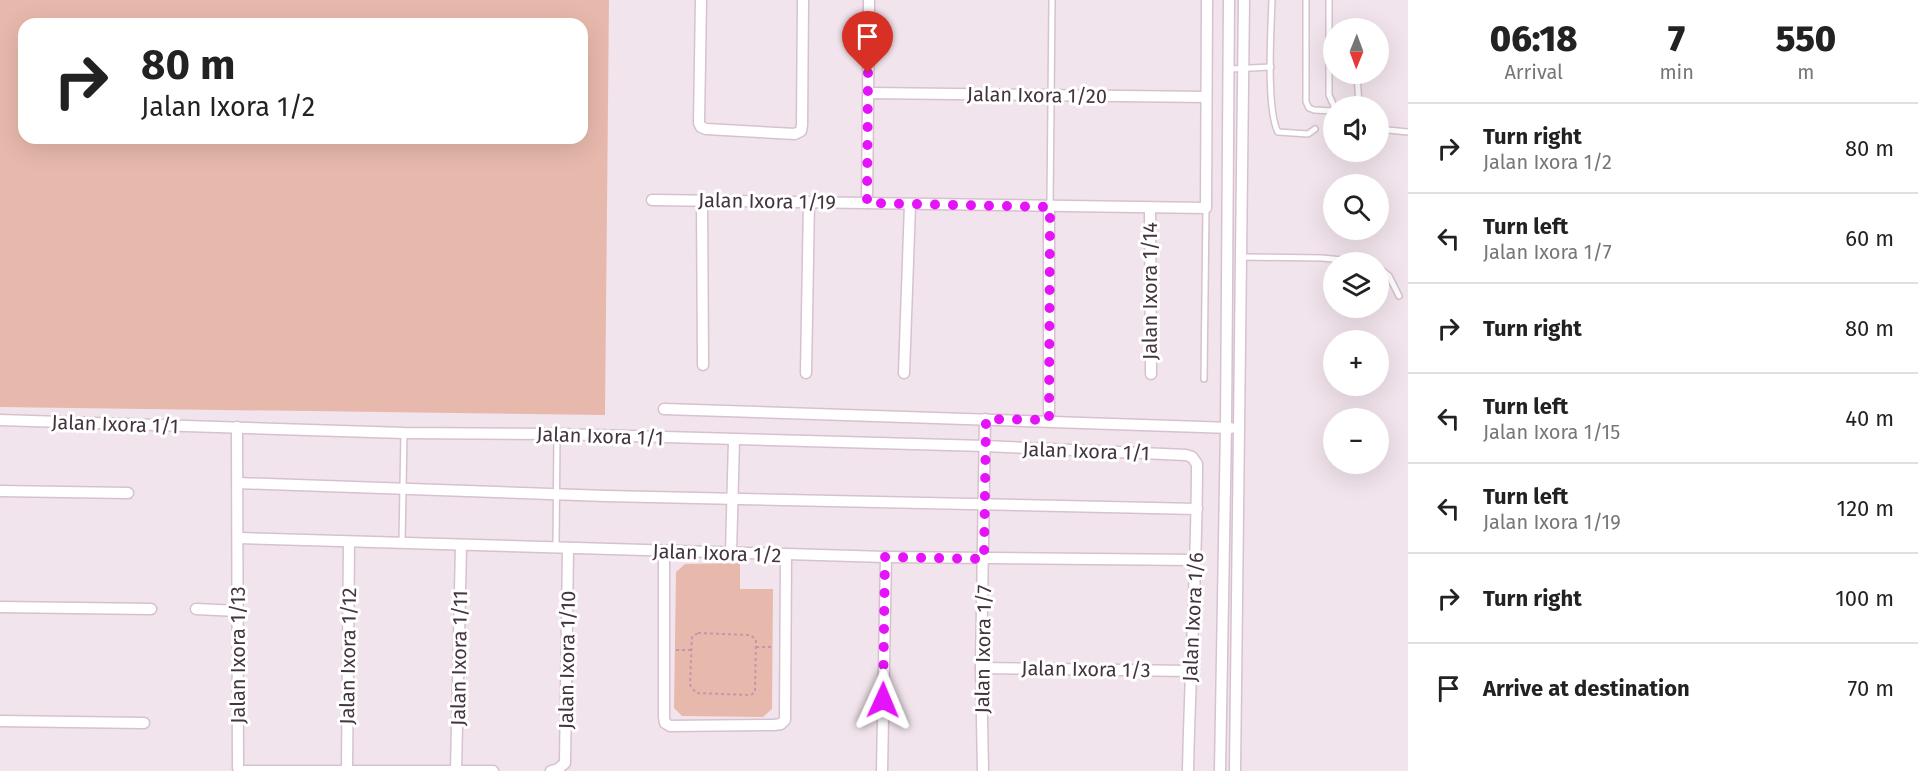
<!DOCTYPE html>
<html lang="en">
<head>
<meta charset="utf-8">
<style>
  body { margin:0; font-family:"Fira Sans",sans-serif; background:#f6f6f6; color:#222; height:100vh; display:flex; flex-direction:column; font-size:22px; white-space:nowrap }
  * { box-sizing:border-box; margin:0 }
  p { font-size:20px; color:#767676 }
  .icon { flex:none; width:33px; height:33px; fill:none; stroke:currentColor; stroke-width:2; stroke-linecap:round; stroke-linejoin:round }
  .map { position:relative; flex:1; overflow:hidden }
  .side { display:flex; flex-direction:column; background:#fff; width:510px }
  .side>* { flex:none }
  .hud { position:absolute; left:18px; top:18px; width:570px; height:126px; border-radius:18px; box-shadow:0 6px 24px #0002; background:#fff; color:#222; overflow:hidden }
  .needle { width:39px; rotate:181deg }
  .controls { position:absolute; left:1323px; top:18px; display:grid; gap:12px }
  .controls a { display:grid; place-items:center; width:66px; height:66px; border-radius:50%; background:#fff; box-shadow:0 6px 24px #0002; font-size:30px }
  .pin { position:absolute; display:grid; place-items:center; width:51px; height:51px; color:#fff; margin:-62px -26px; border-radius:50% 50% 50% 0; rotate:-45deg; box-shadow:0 0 6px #0007 }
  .pin .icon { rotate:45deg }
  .me { position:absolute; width:66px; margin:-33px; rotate:1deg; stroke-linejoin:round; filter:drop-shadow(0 0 4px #0008) }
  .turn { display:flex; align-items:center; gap:21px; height:126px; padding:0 24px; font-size:27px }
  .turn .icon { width:78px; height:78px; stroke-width:2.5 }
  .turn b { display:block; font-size:42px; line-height:51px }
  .eta { display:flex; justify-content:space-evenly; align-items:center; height:102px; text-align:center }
  .eta b { font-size:36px; font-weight:800; line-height:42px }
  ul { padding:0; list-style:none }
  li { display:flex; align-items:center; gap:18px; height:90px; padding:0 24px; border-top:2px solid #e0e0e0 }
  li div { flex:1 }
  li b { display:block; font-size:22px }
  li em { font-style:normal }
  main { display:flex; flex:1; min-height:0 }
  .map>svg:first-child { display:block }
</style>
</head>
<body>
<main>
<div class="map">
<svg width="1408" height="771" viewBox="0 0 1408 771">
  <rect width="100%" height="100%" fill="#f2e4ec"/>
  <g fill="#e7b9ac" fill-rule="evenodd">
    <path d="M 0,0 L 609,0 L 605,415 L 0,407 ZM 24,24 L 582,24 L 582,138 L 24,138 Z"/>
    <polygon points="740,563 740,589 773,589 772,709 763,717 682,716 674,708 676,572 685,564"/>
  </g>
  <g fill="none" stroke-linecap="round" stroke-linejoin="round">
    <g stroke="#d8c1cf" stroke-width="8">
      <g id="service">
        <path d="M 1272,0 C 1271,29 1266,110 1278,132 L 1308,134 L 1315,129"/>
        <polyline points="1306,0 1306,102 1309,108 1314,110 1334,111"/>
        <polyline points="1329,0 1329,95 1334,106"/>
        <polyline points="1230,69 1271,67"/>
        <polyline points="1357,74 1359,106"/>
        <polyline points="1378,129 1408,132"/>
        <polyline points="1050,205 1052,0"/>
        <polyline points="1242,257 1322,258 1363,262"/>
        <polyline points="1378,267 1389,276 1399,296"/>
        <polyline points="1204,379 1206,208"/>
        <polyline points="402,542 404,433"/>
        <polyline points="556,547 557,434"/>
      </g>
    </g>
    <g stroke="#d8c1cf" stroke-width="13">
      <g id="minor">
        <polyline points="701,0 699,123 701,127 706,129 795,134 801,131 802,125 803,0"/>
        <polyline points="868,93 1206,97"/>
        <polyline points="652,200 1206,208 1207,0"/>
        <polyline points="702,200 703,365"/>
        <polyline points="867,203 869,0"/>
        <polyline points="1150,208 1151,374"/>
        <polyline points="806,373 809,202"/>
        <polyline points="904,373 910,205"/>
        <polyline points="664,409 1231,428"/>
        <path d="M 0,420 L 404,433 L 557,434 L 985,446 L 1186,455 L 1192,457 L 1197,464 C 1197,566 1190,668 1188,771"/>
        <polyline points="1049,420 1049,207"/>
        <polyline points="237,427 238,768 241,771 493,771"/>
        <polyline points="238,483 606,496 1197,509"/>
        <polyline points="0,491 128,493"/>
        <polyline points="238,538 886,557 1197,560"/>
        <polyline points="664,551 664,717 665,723 670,726 774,725 781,724 785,720 786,555"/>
        <polyline points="731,553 734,440"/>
        <polyline points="0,607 151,609"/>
        <polyline points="196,609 238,611"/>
        <polyline points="981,668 1190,671"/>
        <polyline points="0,721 144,723"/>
        <polyline points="347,769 349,543"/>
        <polyline points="456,770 461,546"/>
        <polyline points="551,771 558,769 565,763 568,548"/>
        <polyline points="882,771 886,557"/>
        <polyline points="983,771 981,668 985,419"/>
        <polyline points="1220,771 1226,427 1229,0"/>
        <polyline points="1235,771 1244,0"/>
      </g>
    </g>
    <g stroke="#bf98af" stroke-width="2" stroke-dasharray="3 3" stroke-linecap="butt">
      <polygon points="698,633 749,635 756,639 755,692 751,695 696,693 690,685 692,637"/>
      <polyline points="756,647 774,647"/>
      <polyline points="676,650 691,650"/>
    </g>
    <use href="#service" stroke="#fff" stroke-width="5"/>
    <use href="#minor" stroke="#fff" stroke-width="10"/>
  </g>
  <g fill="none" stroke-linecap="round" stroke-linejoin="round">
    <polyline stroke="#e513fa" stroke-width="10" stroke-dasharray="0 18" points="868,73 867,203 1050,207 1049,420 986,419 984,559 885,557 883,700"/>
  </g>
  <g text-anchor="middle" stroke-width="6" stroke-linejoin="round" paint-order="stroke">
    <g font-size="20" fill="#44343e" stroke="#fff">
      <text transform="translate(1037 95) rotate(1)" y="7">Jalan Ixora 1/20</text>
      <text transform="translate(767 201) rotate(1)" y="7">Jalan Ixora 1/19</text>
      <text transform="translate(1150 291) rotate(-90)" y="7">Jalan Ixora 1/14</text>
      <text transform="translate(115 424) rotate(2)" y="7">Jalan Ixora 1/1</text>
      <text transform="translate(600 436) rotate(2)" y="7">Jalan Ixora 1/1</text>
      <text transform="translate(1086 451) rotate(2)" y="7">Jalan Ixora 1/1</text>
      <text transform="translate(717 553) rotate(2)" y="7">Jalan Ixora 1/2</text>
      <text transform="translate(1193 617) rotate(-87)" y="7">Jalan Ixora 1/6</text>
      <text transform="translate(983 649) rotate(-89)" y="7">Jalan Ixora 1/7</text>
      <text transform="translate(238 655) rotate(-90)" y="7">Jalan Ixora 1/13</text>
      <text transform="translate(348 656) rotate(-89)" y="7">Jalan Ixora 1/12</text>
      <text transform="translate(459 658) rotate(-89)" y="7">Jalan Ixora 1/11</text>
      <text transform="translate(567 660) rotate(-89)" y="7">Jalan Ixora 1/10</text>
      <text transform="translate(1086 669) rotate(1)" y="7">Jalan Ixora 1/3</text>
    </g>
  </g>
</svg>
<div class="controls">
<a><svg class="needle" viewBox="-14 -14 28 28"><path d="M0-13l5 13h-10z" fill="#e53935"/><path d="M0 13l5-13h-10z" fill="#767676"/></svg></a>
<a><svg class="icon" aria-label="sound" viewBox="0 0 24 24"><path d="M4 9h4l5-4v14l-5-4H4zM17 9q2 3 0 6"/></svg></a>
<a><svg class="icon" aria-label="search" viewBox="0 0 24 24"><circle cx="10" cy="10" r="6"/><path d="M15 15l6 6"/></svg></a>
<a><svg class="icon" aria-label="layers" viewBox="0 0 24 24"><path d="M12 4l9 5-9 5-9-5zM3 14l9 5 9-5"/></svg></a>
<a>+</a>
<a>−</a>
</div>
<div class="pin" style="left:868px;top:73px;background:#d93025"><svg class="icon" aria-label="arrive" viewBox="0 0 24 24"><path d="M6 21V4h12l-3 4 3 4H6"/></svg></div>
<svg class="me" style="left:883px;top:700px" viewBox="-20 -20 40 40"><path d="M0-17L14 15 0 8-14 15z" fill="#e513fa" stroke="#fff" stroke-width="4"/></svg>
<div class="hud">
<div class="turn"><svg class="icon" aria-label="right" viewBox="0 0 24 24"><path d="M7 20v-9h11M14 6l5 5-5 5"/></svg><div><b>80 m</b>Jalan Ixora 1/2</div></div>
</div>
</div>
<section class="side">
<div class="eta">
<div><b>06:18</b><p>Arrival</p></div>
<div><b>7</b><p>min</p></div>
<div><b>550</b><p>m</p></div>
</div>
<ul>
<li><svg class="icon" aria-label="right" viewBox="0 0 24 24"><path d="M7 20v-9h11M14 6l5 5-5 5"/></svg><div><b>Turn right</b><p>Jalan Ixora 1/2</p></div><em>80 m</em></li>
<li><svg class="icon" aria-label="left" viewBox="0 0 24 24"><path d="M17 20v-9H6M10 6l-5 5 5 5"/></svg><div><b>Turn left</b><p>Jalan Ixora 1/7</p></div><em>60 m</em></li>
<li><svg class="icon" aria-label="right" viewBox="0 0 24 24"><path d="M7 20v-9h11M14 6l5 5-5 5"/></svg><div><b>Turn right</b></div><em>80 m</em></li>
<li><svg class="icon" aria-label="left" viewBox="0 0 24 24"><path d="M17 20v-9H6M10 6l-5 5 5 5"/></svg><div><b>Turn left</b><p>Jalan Ixora 1/15</p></div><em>40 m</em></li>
<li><svg class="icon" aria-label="left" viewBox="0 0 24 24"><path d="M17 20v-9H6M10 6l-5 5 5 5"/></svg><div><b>Turn left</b><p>Jalan Ixora 1/19</p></div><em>120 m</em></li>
<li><svg class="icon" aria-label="right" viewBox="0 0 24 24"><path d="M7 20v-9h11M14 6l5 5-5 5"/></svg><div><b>Turn right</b></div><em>100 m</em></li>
<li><svg class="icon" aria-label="arrive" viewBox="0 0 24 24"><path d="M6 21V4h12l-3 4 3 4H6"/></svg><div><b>Arrive at destination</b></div><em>70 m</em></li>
</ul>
</section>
</main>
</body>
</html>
